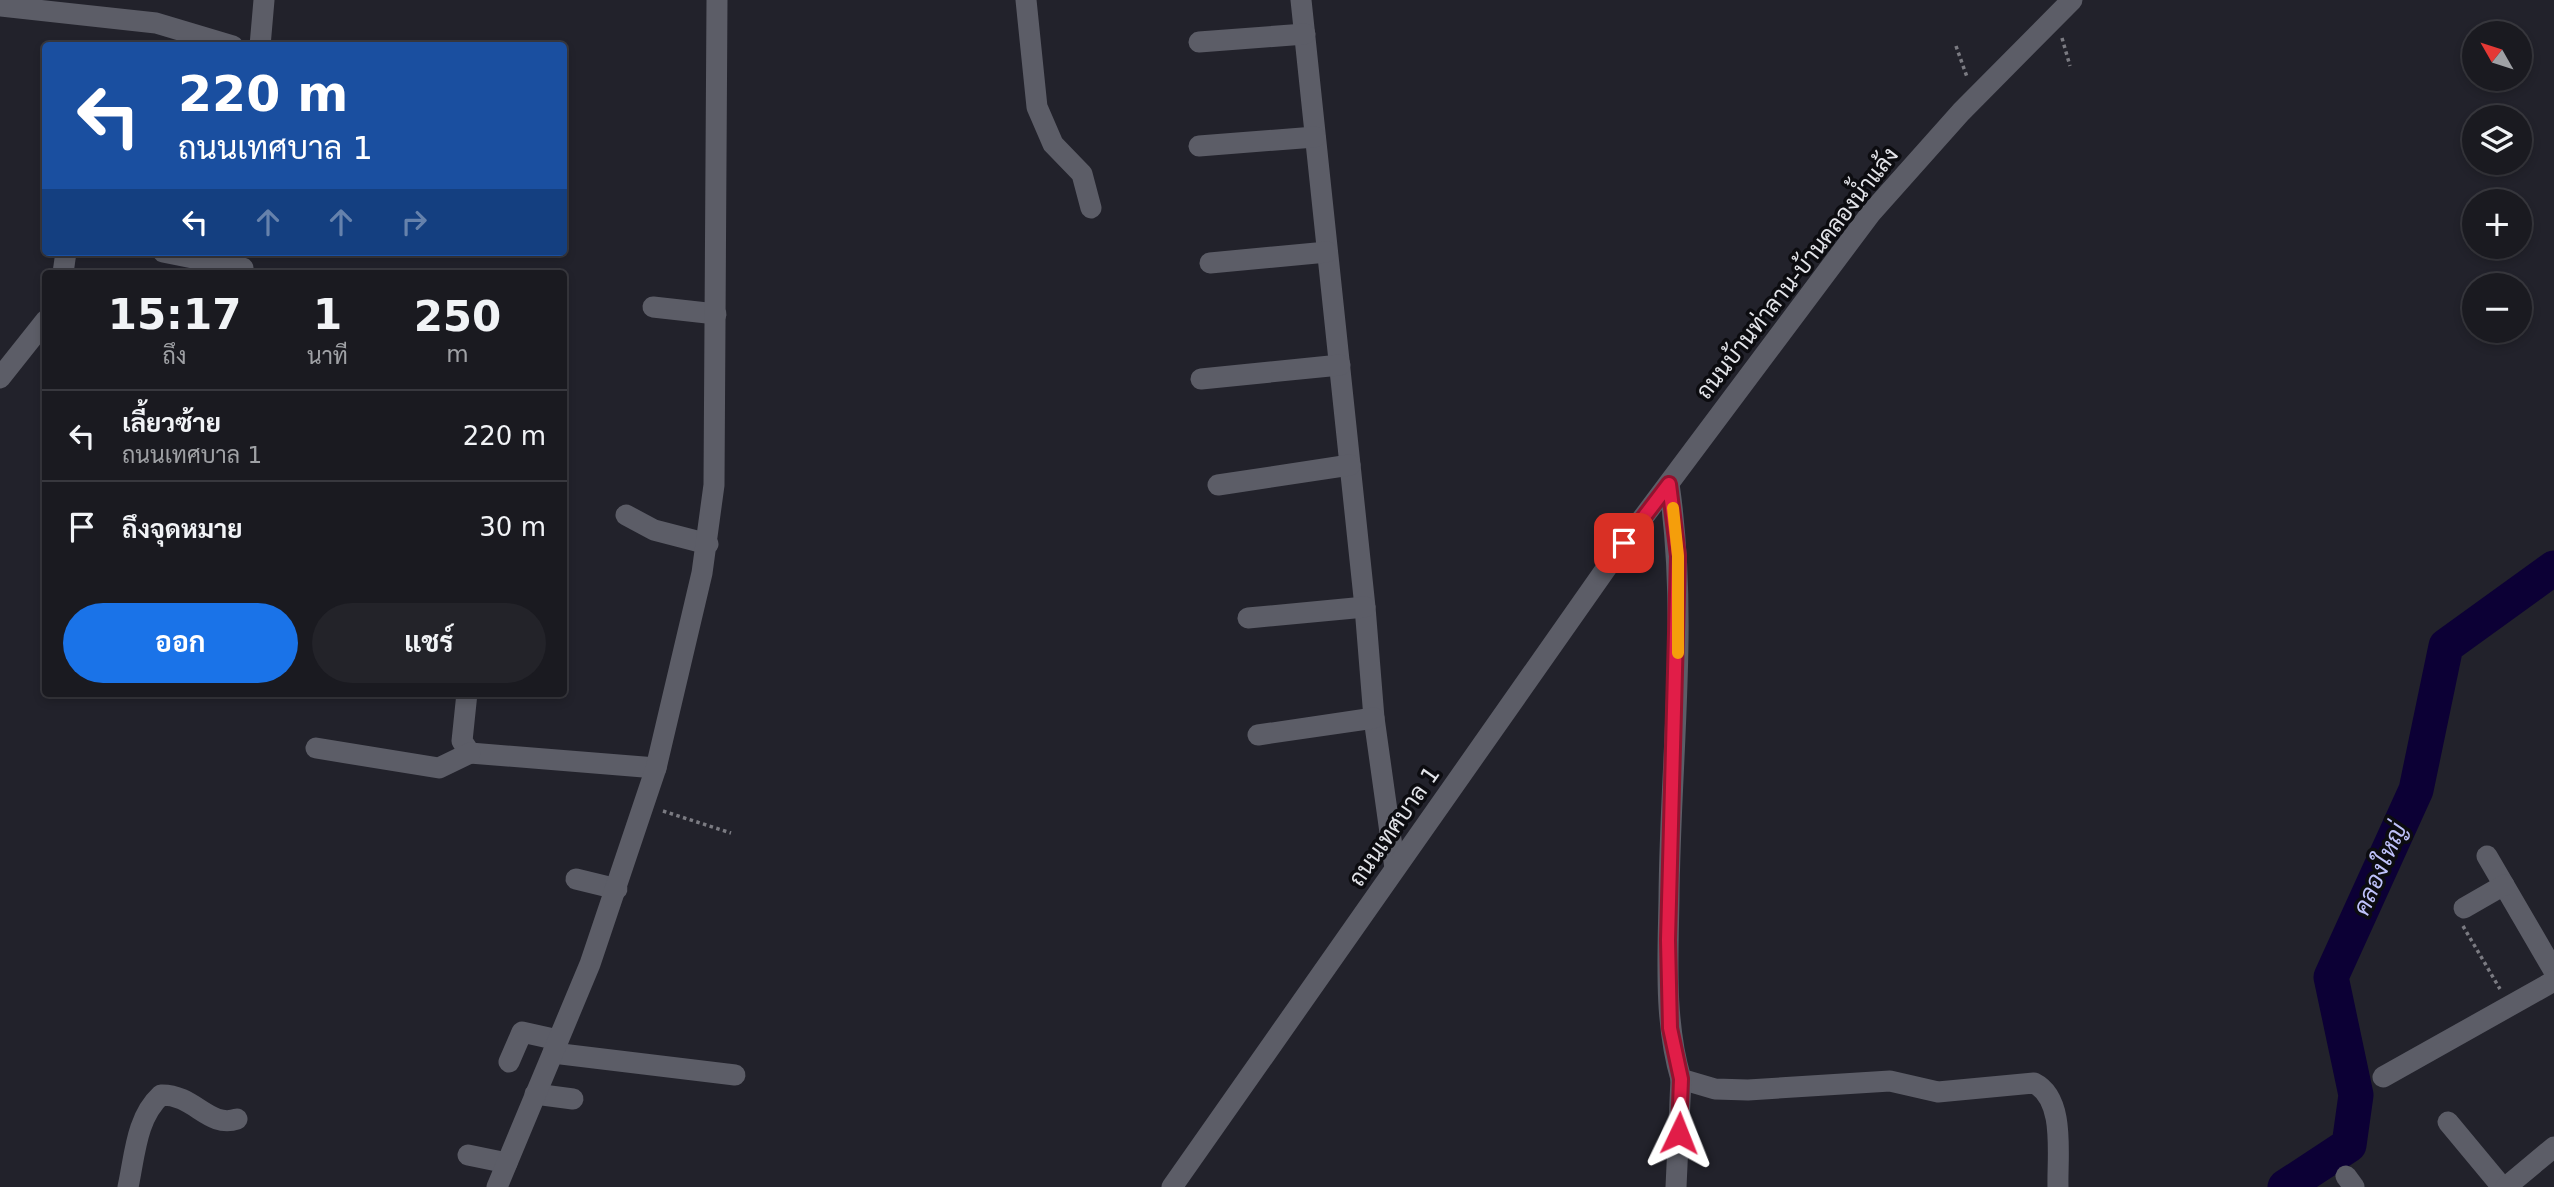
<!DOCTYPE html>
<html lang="th">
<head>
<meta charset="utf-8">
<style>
  body { margin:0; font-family:"DejaVu Sans",Sarabun,sans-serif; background:#232329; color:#f1f3f6; height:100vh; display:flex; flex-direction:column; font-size:26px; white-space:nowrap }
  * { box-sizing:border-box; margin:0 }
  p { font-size:23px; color:#9fa1a5 }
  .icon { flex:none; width:38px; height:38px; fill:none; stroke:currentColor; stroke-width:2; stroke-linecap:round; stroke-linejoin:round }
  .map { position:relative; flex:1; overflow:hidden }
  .drawer { position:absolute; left:42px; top:270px; width:525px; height:427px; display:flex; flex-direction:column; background:#1a1a20; border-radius:7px; box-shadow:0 4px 10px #0003,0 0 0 2px #38383e }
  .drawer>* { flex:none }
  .hud { position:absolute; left:42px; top:42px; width:525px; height:214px; border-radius:7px; box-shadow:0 4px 10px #0003,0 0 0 2px #38383e; background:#1a4fa0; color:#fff; overflow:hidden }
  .needle { width:46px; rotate:309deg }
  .tools { position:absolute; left:2462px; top:21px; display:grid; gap:14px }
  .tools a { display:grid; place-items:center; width:70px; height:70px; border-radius:50%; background:#1a1a20; box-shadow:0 4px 10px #0003,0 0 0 2px #38383e; font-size:35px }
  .pin { position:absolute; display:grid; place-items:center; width:60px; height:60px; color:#fff; margin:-30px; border-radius:14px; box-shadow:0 4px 10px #0006 }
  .me { position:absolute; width:77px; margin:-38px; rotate:2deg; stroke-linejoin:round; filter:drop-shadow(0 0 5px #0008) }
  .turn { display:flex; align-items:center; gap:24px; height:147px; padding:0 21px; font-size:32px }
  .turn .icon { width:91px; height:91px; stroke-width:2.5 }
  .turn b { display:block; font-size:49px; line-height:60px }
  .lanes { display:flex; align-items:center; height:66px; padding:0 21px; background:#0003; justify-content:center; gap:35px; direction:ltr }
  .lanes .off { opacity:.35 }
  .eta { display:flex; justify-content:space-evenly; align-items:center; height:119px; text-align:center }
  .eta b { font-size:42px; font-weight:700; line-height:49px }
  .button { display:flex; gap:14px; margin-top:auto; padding:14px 21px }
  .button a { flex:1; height:80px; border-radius:42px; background:#1a73e8; color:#fff; font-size:28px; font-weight:700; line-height:80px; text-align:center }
  .button a+a { background:#232329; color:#f1f3f6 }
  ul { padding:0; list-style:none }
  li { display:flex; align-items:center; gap:21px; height:91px; padding:0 21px; border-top:2px solid #38383e }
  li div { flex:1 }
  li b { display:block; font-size:26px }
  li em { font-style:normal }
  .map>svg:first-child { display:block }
</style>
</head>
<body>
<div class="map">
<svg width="2554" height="1187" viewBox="0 0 2554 1187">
  <rect width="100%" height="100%" fill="#22222b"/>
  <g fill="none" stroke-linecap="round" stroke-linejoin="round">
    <polyline stroke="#0c0035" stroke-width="35" points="2285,1187 2349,1145 2356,1095 2331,977 2416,790 2446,646 2554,568"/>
    <g stroke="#7b7b82" stroke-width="3.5" stroke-dasharray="3.5 3.5" stroke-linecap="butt">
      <polyline points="2062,38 2070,66"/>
      <polyline points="1956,46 1967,77"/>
      <polyline points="663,811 731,833"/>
      <polyline points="2463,926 2500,989"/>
    </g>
    <g stroke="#5c5d67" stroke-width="21">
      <polyline points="1026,0 1037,107 1053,144 1082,174 1091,208"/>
      <polyline points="1301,0 1365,607 1374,718 1395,868"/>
      <polyline points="0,6 156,23 233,46"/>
      <polyline points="1199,42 1305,34"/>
      <polyline points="260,46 264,0"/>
      <polyline points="1199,146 1315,137"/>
      <polyline points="163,252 243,268"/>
      <polyline points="1210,263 1327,252"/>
      <polyline points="63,273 66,252"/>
      <polyline points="653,307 716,314"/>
      <polyline points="0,378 46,320"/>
      <polyline points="1201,379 1340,365"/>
      <path d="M 1669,484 C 1689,621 1670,760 1669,899 C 1668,958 1664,1022 1681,1079 L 1715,1089 L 1748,1090 L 1890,1081 L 1938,1092 L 2034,1083 C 2066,1099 2057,1156 2058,1187"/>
      <polyline points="1218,485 1350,465"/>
      <polyline points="626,515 654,530 708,544"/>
      <polyline points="1248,618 1365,607"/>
      <polyline points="467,693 462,741 470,753 656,768"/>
      <polyline points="1258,735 1374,718"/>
      <polyline points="316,748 439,768 470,753"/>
      <polyline points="2487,856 2554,971"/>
      <polyline points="576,879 617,889"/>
      <polyline points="2464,908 2504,885"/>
      <polyline points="553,1053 735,1075"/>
      <polyline points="509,1062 522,1032 558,1040"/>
      <polyline points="2383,1077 2554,981"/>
      <polyline points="535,1094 573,1099"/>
      <polyline points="2448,1122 2502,1187"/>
      <polyline points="468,1155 507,1163"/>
      <polyline points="2346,1176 2354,1187"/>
      <path d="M 128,1187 C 135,1155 136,1118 161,1095 C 194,1094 209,1129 237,1119"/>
      <polyline points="497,1187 590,964 656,768 702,573 714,485 717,0"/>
      <polyline points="1172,1187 1624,543 1871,213 1961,112 2072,0"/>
      <polyline points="1676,1187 1681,1079"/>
      <polyline points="2506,1187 2554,1147"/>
    </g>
  </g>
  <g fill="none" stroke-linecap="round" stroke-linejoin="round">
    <g stroke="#92132f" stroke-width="18">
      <polyline id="route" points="1624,543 1669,484 1678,556 1668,940 1670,1028 1681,1079 1679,1133"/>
    </g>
    <use href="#route" stroke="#e11d48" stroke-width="12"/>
    <polyline stroke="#f59e0b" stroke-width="12" points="1673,508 1678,556 1678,653"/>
  </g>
  <g text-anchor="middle" stroke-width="7" stroke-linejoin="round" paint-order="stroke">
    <g font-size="23" fill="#e3e4e9" stroke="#0c0c10">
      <text transform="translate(1797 273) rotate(-52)" y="8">ถนนบ้านท่าลาน-บ้านคลองน้ำแล้ง</text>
      <text transform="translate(1394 826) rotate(-55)" y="8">ถนนเทศบาล 1</text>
    </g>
    <g font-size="24" font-style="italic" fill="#bfc2fa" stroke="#0c0c10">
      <text transform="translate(2380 869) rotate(-66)" y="8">คลองใหญ่</text>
    </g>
  </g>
</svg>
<div class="tools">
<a><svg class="needle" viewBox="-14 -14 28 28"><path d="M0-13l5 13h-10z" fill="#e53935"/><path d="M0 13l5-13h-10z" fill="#9fa1a5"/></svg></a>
<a><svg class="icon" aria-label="layers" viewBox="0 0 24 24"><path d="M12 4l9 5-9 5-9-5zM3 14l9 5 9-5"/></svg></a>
<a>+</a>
<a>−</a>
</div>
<div class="pin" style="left:1624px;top:543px;background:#d93025"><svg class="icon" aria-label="arrive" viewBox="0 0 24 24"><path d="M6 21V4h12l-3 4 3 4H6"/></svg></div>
<svg class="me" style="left:1679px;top:1133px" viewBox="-20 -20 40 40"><path d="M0-17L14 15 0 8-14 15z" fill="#e11d48" stroke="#fff" stroke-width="4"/></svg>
<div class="hud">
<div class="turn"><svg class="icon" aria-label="left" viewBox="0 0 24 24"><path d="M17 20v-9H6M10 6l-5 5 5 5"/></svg><div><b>220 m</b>ถนนเทศบาล 1</div></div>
<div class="lanes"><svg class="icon" aria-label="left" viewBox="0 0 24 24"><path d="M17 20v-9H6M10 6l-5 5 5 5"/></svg><svg class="icon off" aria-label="ahead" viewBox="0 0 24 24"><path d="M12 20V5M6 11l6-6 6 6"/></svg><svg class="icon off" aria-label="ahead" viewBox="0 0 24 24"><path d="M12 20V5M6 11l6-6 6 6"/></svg><svg class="icon off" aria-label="right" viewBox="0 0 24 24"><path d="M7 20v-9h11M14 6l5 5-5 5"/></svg></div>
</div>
<section class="drawer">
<div class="eta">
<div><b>15:17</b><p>ถึง</p></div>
<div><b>1</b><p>นาที</p></div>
<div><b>250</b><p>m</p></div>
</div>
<ul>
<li><svg class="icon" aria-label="left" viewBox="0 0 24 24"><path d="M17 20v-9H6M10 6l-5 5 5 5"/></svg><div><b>เลี้ยวซ้าย</b><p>ถนนเทศบาล 1</p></div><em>220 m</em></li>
<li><svg class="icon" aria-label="arrive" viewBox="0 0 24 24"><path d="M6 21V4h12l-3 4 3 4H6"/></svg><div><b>ถึงจุดหมาย</b></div><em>30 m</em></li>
</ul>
<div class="button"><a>ออก</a><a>แชร์</a></div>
</section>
</div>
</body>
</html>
